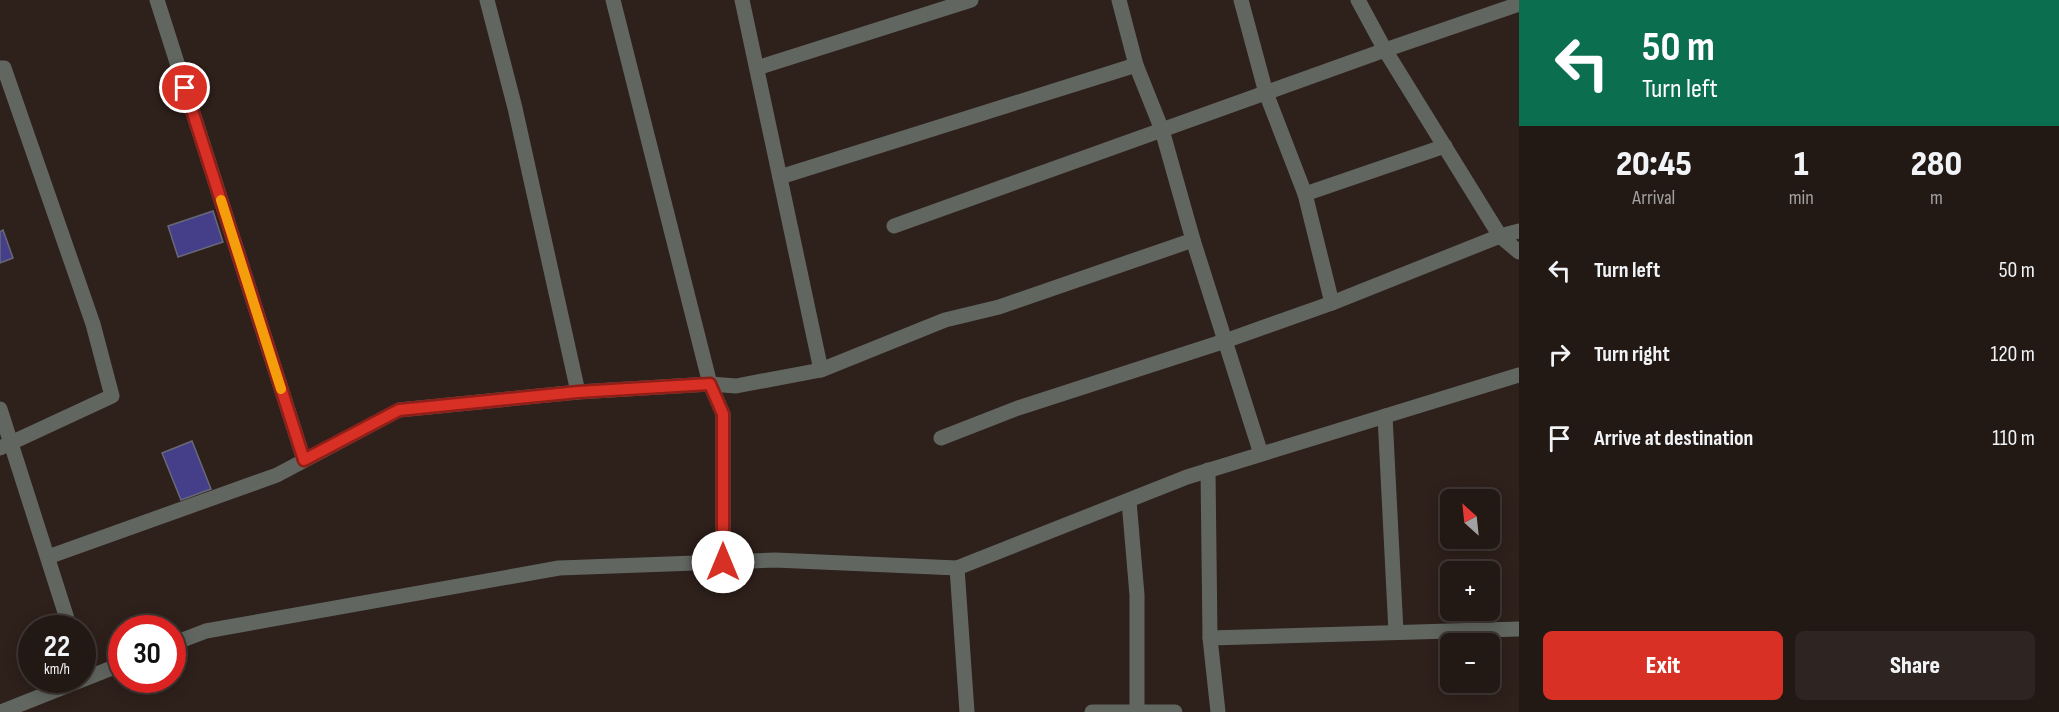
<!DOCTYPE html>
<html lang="en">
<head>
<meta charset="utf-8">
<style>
  body { margin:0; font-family:"Sofia Sans Condensed",sans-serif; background:#2e2522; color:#f1f3f6; height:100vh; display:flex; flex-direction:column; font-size:22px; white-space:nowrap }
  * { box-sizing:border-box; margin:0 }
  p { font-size:20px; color:#a2a0a0 }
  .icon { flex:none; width:33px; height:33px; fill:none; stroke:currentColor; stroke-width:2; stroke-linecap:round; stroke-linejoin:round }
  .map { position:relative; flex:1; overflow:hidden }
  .panel { display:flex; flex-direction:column; background:#221814; width:540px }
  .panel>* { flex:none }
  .banner { background:#0b6e4f; color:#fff; overflow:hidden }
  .needle { width:39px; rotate:333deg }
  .tools { position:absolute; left:1440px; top:489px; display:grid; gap:12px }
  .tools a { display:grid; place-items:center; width:60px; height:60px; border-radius:9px; background:#221814; box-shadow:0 3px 15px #0003,0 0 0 2px #3f3734; font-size:30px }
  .speed { position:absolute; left:18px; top:615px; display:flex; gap:12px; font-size:30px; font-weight:700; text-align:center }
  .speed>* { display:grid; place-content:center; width:78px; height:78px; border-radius:50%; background:#221814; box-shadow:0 3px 15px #0003,0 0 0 2px #3f3734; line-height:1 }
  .speed small { font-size:15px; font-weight:400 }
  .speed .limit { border:9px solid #d22; background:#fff; color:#111 }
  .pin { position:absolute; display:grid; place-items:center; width:51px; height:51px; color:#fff; margin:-26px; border:3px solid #fff; border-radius:50%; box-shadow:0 2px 6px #0007 }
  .me { position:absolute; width:66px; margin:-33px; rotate:0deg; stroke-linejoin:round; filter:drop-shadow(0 0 4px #0008) }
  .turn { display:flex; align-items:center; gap:21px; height:126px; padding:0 24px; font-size:27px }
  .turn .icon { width:78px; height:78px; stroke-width:2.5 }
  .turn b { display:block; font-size:42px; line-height:51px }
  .eta { display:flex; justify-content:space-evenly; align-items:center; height:102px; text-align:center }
  .eta b { font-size:36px; font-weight:800; line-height:42px }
  .cta { display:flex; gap:12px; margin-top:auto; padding:12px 24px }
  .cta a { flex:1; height:69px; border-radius:9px; background:#d93025; color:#fff; font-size:24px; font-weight:800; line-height:69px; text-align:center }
  .cta a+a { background:#2e2522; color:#f1f3f6 }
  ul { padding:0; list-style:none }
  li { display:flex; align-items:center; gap:18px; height:84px; padding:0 24px }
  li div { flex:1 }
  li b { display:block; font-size:22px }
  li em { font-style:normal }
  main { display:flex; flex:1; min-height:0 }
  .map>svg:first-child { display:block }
</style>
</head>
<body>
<main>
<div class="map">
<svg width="1519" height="712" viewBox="0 0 1519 712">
  <rect width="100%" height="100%" fill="#2e201b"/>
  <g fill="#443f88" stroke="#686978" stroke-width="1.5">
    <polygon points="213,211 223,242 178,257 168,226"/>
    <polygon points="3,230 13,258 0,263 0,232"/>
    <polygon points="192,441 211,489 181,500 162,453"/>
  </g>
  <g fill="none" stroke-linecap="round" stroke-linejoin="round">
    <g stroke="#626661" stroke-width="15">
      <polyline points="157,0 304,460"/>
      <polyline points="487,0 515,108 578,392"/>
      <polyline points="613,0 710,384 723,414 723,562"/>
      <polyline points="742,0 821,370"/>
      <polyline points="1119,0 1136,65 1162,130 1193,240 1261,454"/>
      <polyline points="1241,0 1266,93 1305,194 1332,303"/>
      <polyline points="1358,0 1385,50 1500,236 1519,252"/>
      <polyline points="0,68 4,68 93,324 112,396 0,448"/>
      <polyline points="757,68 971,0"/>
      <polyline points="780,177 1136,65"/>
      <polyline points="1305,194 1445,146"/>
      <polyline points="894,226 1385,50 1519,4"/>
      <polyline points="0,409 70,628"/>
      <polyline points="1385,416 1396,632"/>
      <polyline points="941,438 1018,408 1225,341 1332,303 1500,236 1519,231"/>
      <polyline points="1208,470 1210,638 1218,712"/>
      <polyline points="1129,501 1137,595 1137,711"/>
      <polyline points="48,557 277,475 399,410 578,392 710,384 736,386 821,370 945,320 999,307 1193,240"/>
      <polyline points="957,568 967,712"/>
      <polyline points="1210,638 1519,629"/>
      <polyline points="172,644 206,631 559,568 775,560 957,568 1187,477 1519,375"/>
      <polyline points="1,712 122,664"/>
      <polyline points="1092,712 1175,712"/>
    </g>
  </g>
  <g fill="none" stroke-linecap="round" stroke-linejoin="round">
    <g stroke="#8d1f18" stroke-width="15">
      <polyline id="route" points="185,88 304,460 399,410 578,392 710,384 723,414 723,562"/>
    </g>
    <use href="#route" stroke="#d93025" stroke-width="10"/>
    <polyline stroke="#f59e0b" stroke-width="10" points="221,200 281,389"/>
  </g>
</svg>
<div class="tools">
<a><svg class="needle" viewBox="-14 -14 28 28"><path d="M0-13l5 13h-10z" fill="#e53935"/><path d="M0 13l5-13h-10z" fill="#a2a0a0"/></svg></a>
<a>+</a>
<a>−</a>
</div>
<div class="speed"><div>22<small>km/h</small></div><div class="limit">30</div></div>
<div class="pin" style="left:185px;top:88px;background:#d93025"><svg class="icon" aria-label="arrive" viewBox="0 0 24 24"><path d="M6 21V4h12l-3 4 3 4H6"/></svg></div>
<svg class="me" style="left:723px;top:562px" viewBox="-20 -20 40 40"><circle r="19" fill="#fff"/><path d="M0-13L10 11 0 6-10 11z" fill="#d93025"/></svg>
</div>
<section class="panel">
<div class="banner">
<div class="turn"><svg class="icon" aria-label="left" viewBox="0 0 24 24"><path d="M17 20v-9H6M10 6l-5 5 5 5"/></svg><div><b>50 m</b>Turn left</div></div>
</div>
<div class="eta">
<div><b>20:45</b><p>Arrival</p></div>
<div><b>1</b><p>min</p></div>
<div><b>280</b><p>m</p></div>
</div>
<ul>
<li><svg class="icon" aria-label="left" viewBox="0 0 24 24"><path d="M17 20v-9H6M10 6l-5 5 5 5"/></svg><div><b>Turn left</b></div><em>50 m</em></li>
<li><svg class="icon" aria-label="right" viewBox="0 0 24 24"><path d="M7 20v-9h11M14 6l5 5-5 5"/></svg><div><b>Turn right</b></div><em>120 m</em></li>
<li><svg class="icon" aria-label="arrive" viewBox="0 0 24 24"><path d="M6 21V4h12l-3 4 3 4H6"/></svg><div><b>Arrive at destination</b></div><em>110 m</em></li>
</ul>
<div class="cta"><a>Exit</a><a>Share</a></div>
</section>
</main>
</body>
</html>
